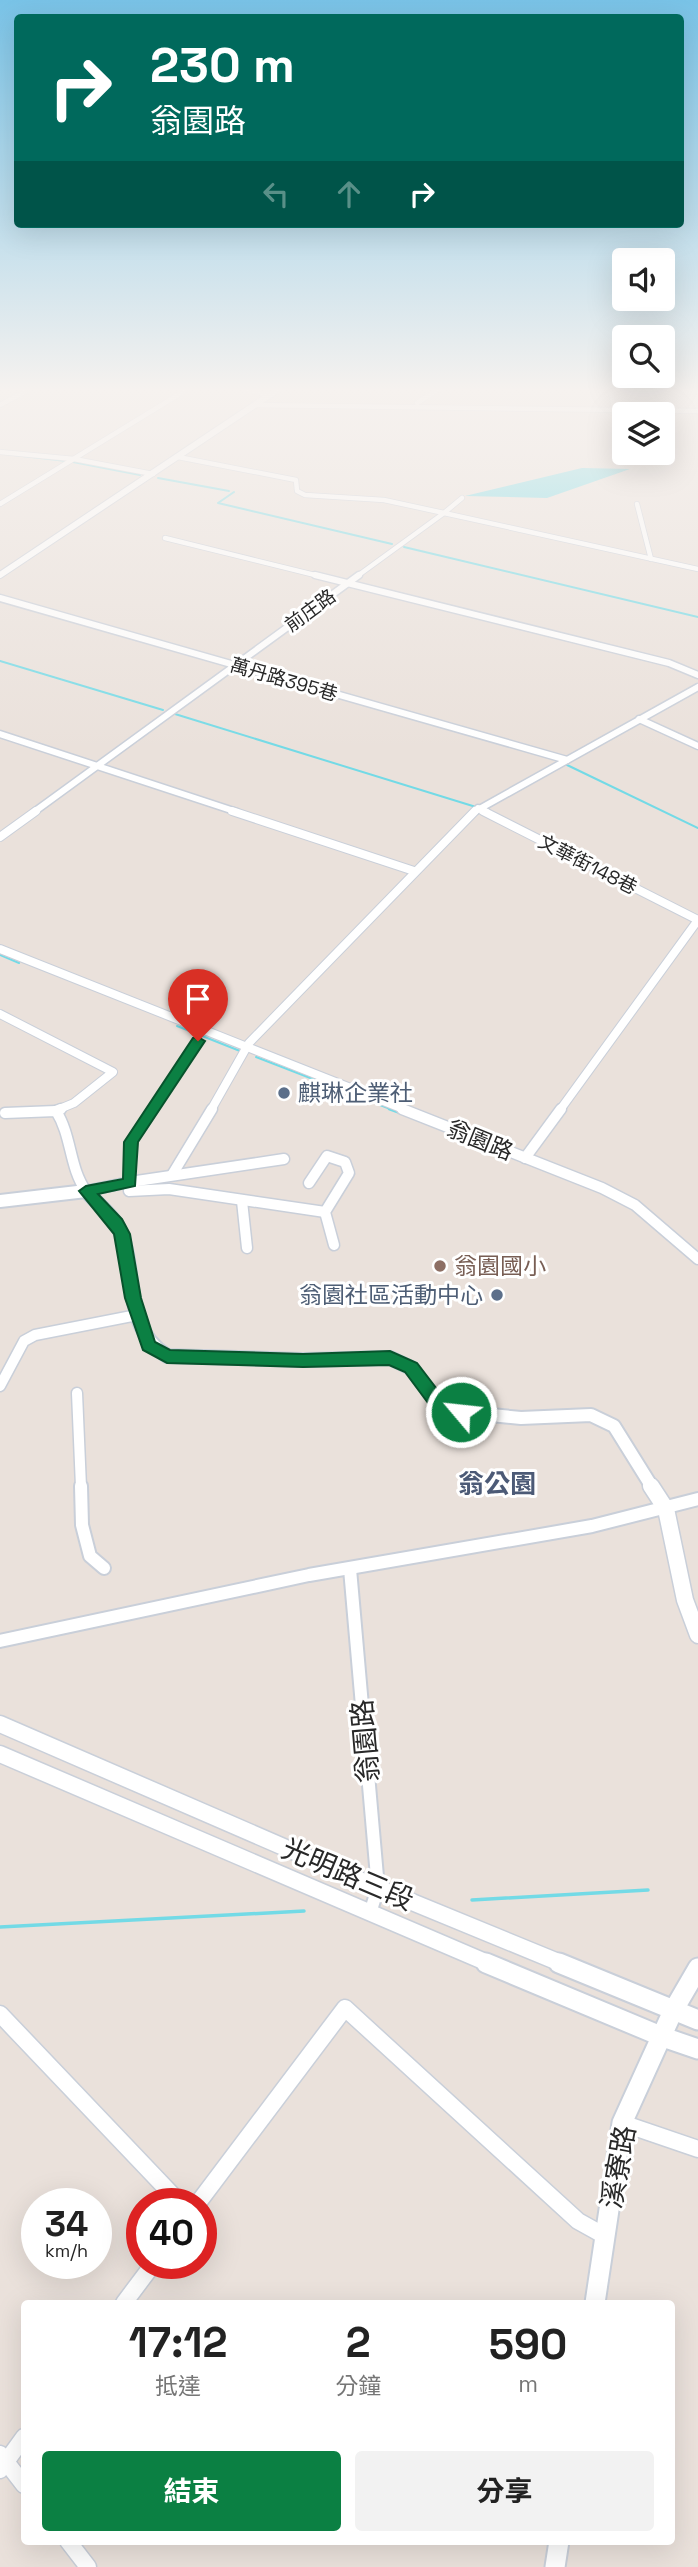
<!DOCTYPE html>
<html lang="zh-TW">
<head>
<meta charset="utf-8">
<style>
  body { margin:0; font-family:"Space Grotesk","Noto Sans TC",sans-serif; background:#f2f2f2; color:#222; height:100vh; display:flex; flex-direction:column; font-size:26px; white-space:nowrap }
  * { box-sizing:border-box; margin:0 }
  p { font-size:23px; color:#767676 }
  .icon { flex:none; width:38px; height:38px; fill:none; stroke:currentColor; stroke-width:2; stroke-linecap:round; stroke-linejoin:round }
  .map { position:relative; flex:1; overflow:hidden }
  .drawer { position:absolute; left:21px; top:2300px; width:654px; height:245px; display:flex; flex-direction:column; background:#fff; border-radius:7px; box-shadow:0 7px 28px #0002 }
  .drawer>* { flex:none }
  .guide { position:absolute; left:14px; top:14px; width:670px; height:214px; border-radius:7px; box-shadow:0 7px 28px #0002; background:#00695c; color:#fff; overflow:hidden }
  .controls { position:absolute; left:612px; top:248px; display:grid; gap:14px }
  .controls a { display:grid; place-items:center; width:63px; height:63px; border-radius:7px; background:#fff; box-shadow:0 7px 28px #0002; font-size:35px }
  .speed { position:absolute; left:21px; top:2188px; display:flex; gap:14px; font-size:35px; font-weight:700; text-align:center }
  .speed>* { display:grid; place-content:center; width:91px; height:91px; border-radius:50%; background:#fff; box-shadow:0 7px 28px #0002; line-height:1 }
  .speed small { font-size:18px; font-weight:400 }
  .speed .limit { border:10px solid #d22; background:#fff; color:#111 }
  .pin { position:absolute; display:grid; place-items:center; width:60px; height:60px; color:#fff; margin:-72px -30px; border-radius:50% 50% 50% 0; rotate:-45deg; box-shadow:0 0 7px #0007 }
  .pin .icon { rotate:45deg }
  .me { position:absolute; width:77px; margin:-38px; rotate:298deg; stroke-linejoin:round; filter:drop-shadow(0 0 5px #0008) }
  .turn { display:flex; align-items:center; gap:24px; height:147px; padding:0 21px; font-size:32px }
  .turn .icon { width:91px; height:91px; stroke-width:2.5 }
  .turn b { display:block; font-size:49px; line-height:60px }
  .lanes { display:flex; align-items:center; height:66px; padding:0 21px; background:#0003; justify-content:center; gap:35px; direction:ltr }
  .lanes .off { opacity:.35 }
  .eta { display:flex; justify-content:space-evenly; align-items:center; height:119px; text-align:center }
  .eta b { font-size:42px; font-weight:700; line-height:49px }
  .primary-button { display:flex; gap:14px; margin-top:auto; padding:14px 21px }
  .primary-button a { flex:1; height:80px; border-radius:7px; background:#0b8043; color:#fff; font-size:28px; font-weight:700; line-height:80px; text-align:center }
  .primary-button a+a { background:#f2f2f2; color:#222 }
  .map>svg:first-child { display:block }
</style>
</head>
<body>
<div class="map">
<svg width="698" height="2567" viewBox="0 0 698 2567">
  <rect width="100%" height="100%" fill="#eae1db"/>
  <polygon fill="#73dae6" points="582,468 630,469 547,498 465,496"/>
  <g fill="none" stroke-linecap="round" stroke-linejoin="round">
    <g stroke="#73dae6" stroke-width="2">
      <polyline points="14,455 66,461"/>
      <polyline points="73,462 140,475"/>
      <polyline points="158,478 229,491"/>
      <polyline points="234,492 218,503 392,544"/>
      <polyline points="404,547 698,617"/>
      <polyline points="0,661 163,710"/>
      <polyline points="175,714 476,807"/>
      <polyline points="565,764 698,828"/>
      <polyline points="0,955 19,963"/>
      <polyline points="177,1026 240,1051"/>
      <polyline points="256,1057 393,1110"/>
    </g>
    <polyline stroke="#73dae6" stroke-width="2.5" points="389,1109 400,1113"/>
    <g stroke="#73dae6" stroke-width="3.5">
      <polyline points="472,1900 648,1890"/>
      <polyline points="0,1927 304,1911"/>
    </g>
    <g stroke="#c9cfd9" stroke-width="6">
      <g id="minor-far5">
        <polyline points="247,390 270,395"/>
        <polyline points="610,390 615,410"/>
        <polyline points="639,390 698,391"/>
        <polyline points="417,403 437,390"/>
        <polyline points="0,405 28,390"/>
        <polyline points="255,405 698,411"/>
        <polyline points="0,452 74,459 153,474"/>
        <polyline points="178,457 296,480 297,491 305,495 384,500 444,513 462,498"/>
        <polyline points="0,504 186,390"/>
        <polyline points="637,504 651,559"/>
        <polyline points="165,538 323,577"/>
        <polyline points="356,577 444,513 698,569"/>
      </g>
    </g>
    <g stroke="#c9cfd9" stroke-width="9">
      <g id="minor-far4">
        <polyline points="315,575 669,663 698,675"/>
        <polyline points="0,598 567,760"/>
        <polyline points="639,719 698,746"/>
        <polyline points="0,734 237,812"/>
        <polyline points="478,808 487,812"/>
        <polyline points="34,812 359,575"/>
        <polyline points="474,812 698,687"/>
      </g>
    </g>
    <g stroke="#c9cfd9" stroke-width="10">
      <g id="minor-far3">
        <polyline points="232,811 414,871"/>
        <polyline points="483,811 698,920"/>
        <polyline points="0,837 36,811"/>
        <polyline points="0,949 406,1110"/>
        <polyline points="0,1014 113,1072 74,1103 57,1110"/>
        <polyline points="152,1110 198,1041"/>
        <polyline points="211,1110 249,1043 475,811"/>
        <polyline points="560,1110 698,920"/>
      </g>
    </g>
    <g stroke="#c9cfd9" stroke-width="13">
      <g id="minor-far2">
        <polyline points="153,1109 131,1142 130,1182 284,1159"/>
        <polyline points="402,1109 602,1188 635,1205 698,1259"/>
        <polyline points="56,1111 61,1109"/>
        <path d="M 5,1113 L 56,1111 C 72,1136 69,1167 86,1191 L 130,1182 L 129,1191 L 169,1189 L 325,1212"/>
        <polyline points="525,1158 561,1109"/>
        <polyline points="172,1175 212,1109"/>
        <polyline points="309,1183 327,1156 345,1162 349,1173 325,1212 334,1245"/>
        <polyline points="242,1201 247,1248"/>
        <polyline points="0,1386 24,1341 35,1335 137,1315"/>
        <polyline points="77,1393 81,1487"/>
      </g>
    </g>
    <g stroke="#c9cfd9" stroke-width="16">
      <g id="minor-far1">
        <polyline points="81,1486 82,1525 90,1556 104,1568"/>
        <polyline points="350,1569 378,1888 370,1913"/>
        <polyline points="0,1641 309,1575 592,1526 698,1499"/>
      </g>
    </g>
    <g stroke="#c9cfd9" stroke-width="19">
      <g id="minor">
        <polyline points="0,2014 180,2203"/>
        <polyline points="622,2123 698,2149"/>
        <polyline points="198,2203 345,2008 578,2221 605,2236"/>
        <polyline points="124,2303 154,2263"/>
        <polyline points="0,2454 24,2485"/>
        <polyline points="0,2470 24,2437"/>
        <polyline points="68,2541 88,2567"/>
      </g>
    </g>
    <g stroke="#c9cfd9" stroke-width="8">
      <polyline id="tertiary-far3" points="0,575 277,390"/>
    </g>
    <g stroke="#c9cfd9" stroke-width="16">
      <path id="tertiary-far2" d="M 0,1201 L 86,1191 C 98,1204 114,1216 121,1233 C 138,1276 122,1327 167,1356 L 303,1360 L 390,1358 L 411,1368 L 437,1402 L 461,1412 L 521,1418 L 591,1415 L 614,1426 L 652,1487"/>
    </g>
    <g stroke="#c9cfd9" stroke-width="19">
      <g id="tertiary-far1">
        <polyline points="651,1486 666,1509 685,1600 698,1635"/>
        <polyline points="0,1724 378,1888 563,1964"/>
        <polyline points="0,1754 490,1964"/>
      </g>
    </g>
    <g stroke="#c9cfd9" stroke-width="23">
      <g id="tertiary">
        <polyline points="486,1963 663,2037 698,2049"/>
        <polyline points="559,1963 698,2020"/>
        <polyline points="595,2303 622,2123 673,2011 698,1968"/>
        <polyline points="555,2567 559,2541"/>
      </g>
    </g>
    <use href="#minor-far5" stroke="#fff" stroke-width="4.5"/>
    <use href="#minor-far4" stroke="#fff" stroke-width="6"/>
    <use href="#minor-far3" stroke="#fff" stroke-width="8"/>
    <use href="#minor-far2" stroke="#fff" stroke-width="10"/>
    <use href="#minor-far1" stroke="#fff" stroke-width="12"/>
    <use href="#minor" stroke="#fff" stroke-width="16"/>
    <use href="#tertiary-far3" stroke="#fff" stroke-width="6"/>
    <use href="#tertiary-far2" stroke="#fff" stroke-width="12"/>
    <use href="#tertiary-far1" stroke="#fff" stroke-width="16"/>
    <use href="#tertiary" stroke="#fff" stroke-width="19"/>
  </g>
  <linearGradient id="sky" x2="0" y2="1"><stop stop-color="#79c3e7"/><stop offset="0.52" stop-color="#f6f2ef"/><stop offset="1" stop-color="#f6f2ef" stop-opacity="0"/></linearGradient>
  <rect width="698" height="750" fill="url(#sky)"/>
  <polygon fill="#0b8043" stroke="#07532c" stroke-width="2" points="198,1037 205,1041 138,1142 135,1186 98,1194 122,1219 130,1234 141,1298 155,1342 170,1350 303,1354 390,1351 417,1363 443,1397 467,1407 470,1412 467,1417 461,1419 431,1407 405,1372 389,1365 303,1367 167,1363 143,1350 125,1298 114,1234 79,1191 86,1186 123,1179 124,1142 193,1038"/>
  <g fill="#5c6f8a" stroke="#fff" stroke-width="2.5">
    <circle cx="284" cy="1093" r="7"/>
    <circle cx="497" cy="1295" r="7"/>
  </g>
  <circle fill="#8d6e63" stroke="#fff" stroke-width="2.5" cx="440" cy="1266" r="7"/>
  <g text-anchor="middle" stroke-width="6" stroke-linejoin="round" paint-order="stroke">
    <g font-size="19" fill="#282828" stroke="#fff">
      <text transform="translate(310 610) rotate(-36)" y="7">前庄路</text>
      <text transform="translate(284 679) rotate(16)" y="7">萬丹路395巷</text>
      <text transform="translate(588 864) rotate(27)" y="7">文華街148巷</text>
    </g>
    <g font-size="23" fill="#4e5e75" stroke="#fff" text-anchor="start">
      <text x="298" y="1101">麒琳企業社</text>
      <text x="483" y="1303" text-anchor="end">翁園社區活動中心</text>
    </g>
    <g font-size="23" fill="#282828" stroke="#fff">
      <text transform="translate(480 1140) rotate(22)" y="8">翁園路</text>
    </g>
    <g font-size="23" fill="#785e54" stroke="#fff" text-anchor="start">
      <text x="454" y="1274">翁園國小</text>
    </g>
    <g font-size="26" font-weight="bold" fill="#4c5a76" stroke="#fff">
      <text x="497" y="1493">翁公園</text>
    </g>
    <g font-size="28" fill="#282828" stroke="#fff">
      <text transform="translate(365 1741) rotate(-95)" y="10">翁園路</text>
      <text transform="translate(348 1874) rotate(23)" y="10">光明路三段</text>
      <text transform="translate(618 2167) rotate(-80)" y="10">溪寮路</text>
    </g>
  </g>
</svg>
<div class="controls">
<a><svg class="icon" aria-label="sound" viewBox="0 0 24 24"><path d="M4 9h4l5-4v14l-5-4H4zM17 9q2 3 0 6"/></svg></a>
<a><svg class="icon" aria-label="search" viewBox="0 0 24 24"><circle cx="10" cy="10" r="6"/><path d="M15 15l6 6"/></svg></a>
<a><svg class="icon" aria-label="layers" viewBox="0 0 24 24"><path d="M12 4l9 5-9 5-9-5zM3 14l9 5 9-5"/></svg></a>
</div>
<div class="speed"><div>34<small>km/h</small></div><div class="limit">40</div></div>
<div class="pin" style="left:198px;top:1041px;background:#d93025"><svg class="icon" aria-label="arrive" viewBox="0 0 24 24"><path d="M6 21V4h12l-3 4 3 4H6"/></svg></div>
<svg class="me" style="left:461px;top:1412px" viewBox="-20 -20 40 40"><circle r="17" fill="#0b8043" stroke="#fff" stroke-width="3"/><path d="M0-11L8 9 0 5-8 9z" fill="#fff"/></svg>
<div class="guide">
<div class="turn"><svg class="icon" aria-label="right" viewBox="0 0 24 24"><path d="M7 20v-9h11M14 6l5 5-5 5"/></svg><div><b>230 m</b>翁園路</div></div>
<div class="lanes"><svg class="icon off" aria-label="left" viewBox="0 0 24 24"><path d="M17 20v-9H6M10 6l-5 5 5 5"/></svg><svg class="icon off" aria-label="ahead" viewBox="0 0 24 24"><path d="M12 20V5M6 11l6-6 6 6"/></svg><svg class="icon" aria-label="right" viewBox="0 0 24 24"><path d="M7 20v-9h11M14 6l5 5-5 5"/></svg></div>
</div>
<section class="drawer">
<div class="eta">
<div><b>17:12</b><p>抵達</p></div>
<div><b>2</b><p>分鐘</p></div>
<div><b>590</b><p>m</p></div>
</div>
<div class="primary-button"><a>結束</a><a>分享</a></div>
</section>
</div>
</body>
</html>
